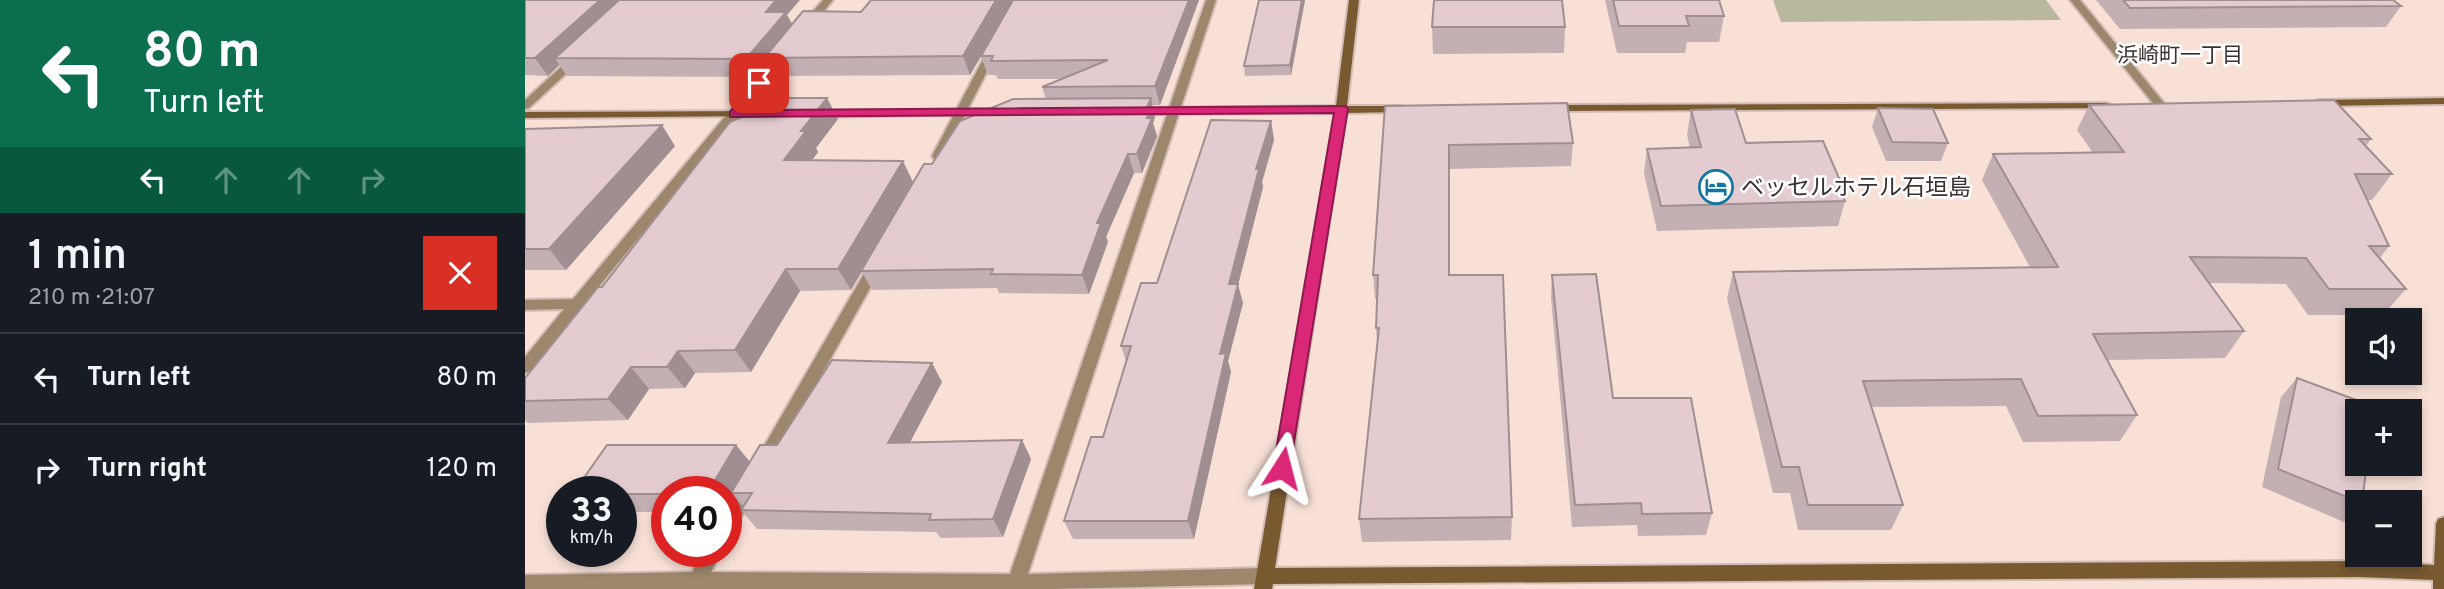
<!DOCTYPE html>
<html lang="en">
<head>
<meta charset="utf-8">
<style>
  body { margin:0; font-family:Overpass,"Noto Sans JP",sans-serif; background:#242831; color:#f1f3f6; height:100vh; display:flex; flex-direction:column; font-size:26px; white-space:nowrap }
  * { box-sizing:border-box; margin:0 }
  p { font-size:23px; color:#9ea1a6 }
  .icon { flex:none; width:38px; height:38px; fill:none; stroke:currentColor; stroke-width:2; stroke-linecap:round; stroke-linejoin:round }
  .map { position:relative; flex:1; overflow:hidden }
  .drawer { display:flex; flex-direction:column; background:#171b24; width:525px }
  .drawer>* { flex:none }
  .banner { background:#0b6e4f; color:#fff; overflow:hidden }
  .buttons { position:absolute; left:1820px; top:308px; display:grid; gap:14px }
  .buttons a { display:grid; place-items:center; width:77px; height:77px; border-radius:0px; background:#171b24; box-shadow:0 4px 10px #0003; font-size:35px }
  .speed { position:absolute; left:21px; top:476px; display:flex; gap:14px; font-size:35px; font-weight:700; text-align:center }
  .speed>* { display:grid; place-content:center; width:91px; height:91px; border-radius:50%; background:#171b24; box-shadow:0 4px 10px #0003; line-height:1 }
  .speed small { font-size:18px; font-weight:400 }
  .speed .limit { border:10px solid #d22; background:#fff; color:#111 }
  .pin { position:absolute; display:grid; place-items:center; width:60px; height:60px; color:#fff; margin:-30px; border-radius:14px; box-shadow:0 4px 10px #0006 }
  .me { position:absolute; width:77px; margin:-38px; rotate:9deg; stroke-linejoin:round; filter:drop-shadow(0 0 5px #0008) }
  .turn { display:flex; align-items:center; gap:24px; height:147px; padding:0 28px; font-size:32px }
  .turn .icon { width:91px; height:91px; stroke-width:2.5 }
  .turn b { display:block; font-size:49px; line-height:60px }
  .lanes { display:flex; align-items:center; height:66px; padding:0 28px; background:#0003; justify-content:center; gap:35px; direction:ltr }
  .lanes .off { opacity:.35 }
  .round { display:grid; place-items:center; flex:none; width:74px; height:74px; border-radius:0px; background:#242831 }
  .overview { display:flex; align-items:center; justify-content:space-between; height:119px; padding:0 28px }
  h1 { font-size:42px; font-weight:600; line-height:52px }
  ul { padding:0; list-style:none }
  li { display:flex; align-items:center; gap:21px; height:91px; padding:0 28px; border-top:2px solid #363941 }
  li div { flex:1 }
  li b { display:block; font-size:26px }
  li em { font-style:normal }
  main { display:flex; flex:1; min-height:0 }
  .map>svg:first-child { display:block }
</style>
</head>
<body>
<main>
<section class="drawer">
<div class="banner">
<div class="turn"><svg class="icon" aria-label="left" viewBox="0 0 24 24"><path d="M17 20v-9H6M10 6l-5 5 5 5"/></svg><div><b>80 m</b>Turn left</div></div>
<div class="lanes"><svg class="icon" aria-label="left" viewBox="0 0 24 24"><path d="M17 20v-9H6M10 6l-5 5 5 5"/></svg><svg class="icon off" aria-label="ahead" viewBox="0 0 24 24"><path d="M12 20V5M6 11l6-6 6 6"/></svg><svg class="icon off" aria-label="ahead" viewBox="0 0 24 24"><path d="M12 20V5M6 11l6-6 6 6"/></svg><svg class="icon off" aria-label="right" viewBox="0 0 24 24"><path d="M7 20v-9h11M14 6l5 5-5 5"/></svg></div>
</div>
<div class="overview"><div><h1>1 min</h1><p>210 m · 21:07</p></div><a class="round" style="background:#d93025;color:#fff"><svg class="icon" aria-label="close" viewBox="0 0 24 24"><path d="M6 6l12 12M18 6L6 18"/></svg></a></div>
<ul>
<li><svg class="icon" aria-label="left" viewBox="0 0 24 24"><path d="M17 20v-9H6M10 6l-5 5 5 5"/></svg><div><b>Turn left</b></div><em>80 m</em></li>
<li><svg class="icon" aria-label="right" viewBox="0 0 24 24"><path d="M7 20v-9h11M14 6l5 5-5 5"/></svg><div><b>Turn right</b></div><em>120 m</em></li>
</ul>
</section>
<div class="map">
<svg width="1919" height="589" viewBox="0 0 1919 589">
  <rect width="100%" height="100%" fill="#f8e0d7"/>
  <polygon fill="#b9b89f" points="1248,0 1521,0 1536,20 1256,22"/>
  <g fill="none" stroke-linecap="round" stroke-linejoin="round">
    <g stroke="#d2bdb5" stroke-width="4">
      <g id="street">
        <polygon points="298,0 308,0 285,28 277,28 277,24"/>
        <polygon points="681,0 691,0 503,574 739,568 745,570 748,576 745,582 739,584 530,589 0,589 0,575 167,572 179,551 197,551 186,572 485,574"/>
        <polygon points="1545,0 1555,0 1639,103 1639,107 1631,107"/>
        <polygon points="468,47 473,50 419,156 417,159 409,159 407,156 463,50"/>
        <polygon points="257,52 262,55 261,57 5,371 0,373 0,357 39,309 0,310 0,300 48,299 253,53"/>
        <polygon points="53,54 58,57 57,59 4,108 0,109 0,100 49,55"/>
        <polygon points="351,260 358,265 246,465 240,467 234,465 232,460 234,455 344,265"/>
        <polygon points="225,480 231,482 233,487 207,533 201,535 201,512 219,482"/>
      </g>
    </g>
    <g stroke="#d2bdb5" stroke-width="4">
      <g id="secondary">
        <polygon points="824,0 834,0 822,106 877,106 883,109 877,112 821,113 750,568 1835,561 1909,565 1911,524 1913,519 1919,517 1919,589 1908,589 1908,580 1835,577 748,584 747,589 729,589 810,113 610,114 604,111 610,108 811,106"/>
        <polygon points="1919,98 1919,104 1793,106 1787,103 1793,100"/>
        <polygon points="1581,103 1585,104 1585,108 1027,111 1021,108 1027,105"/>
        <polygon points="475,109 479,110 479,114 292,117 286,114 292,111"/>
        <polygon points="240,111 244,112 244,116 0,118 0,112"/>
      </g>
    </g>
    <use href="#street" fill="#9d876c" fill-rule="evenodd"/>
    <use href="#secondary" fill="#785930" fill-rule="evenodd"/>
  </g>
  <g fill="#c4afb2">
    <polygon points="0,0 262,15 267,24 336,12 674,0 635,105 627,105 630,117 628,123 632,136 630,142 617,173 609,173 581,237 583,242 564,294 474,293 472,288 347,290 337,272 326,290 275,291 226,372 170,373 160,388 124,389 103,420 3,423 0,420 0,378 77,287 302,98 313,119 291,148 293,152 287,160 388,182 407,164 521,99 517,87 536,79 473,79 471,75 463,75 456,57 445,75 249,76 242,63 231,77 42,76 34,65 23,76 0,75"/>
    <polygon points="734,0 780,0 766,75 720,76 719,66"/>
    <polygon points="1080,0 1194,0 1199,16 1194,42 1162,42 1160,53 1092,53"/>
    <polygon points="1571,0 1868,0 1876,6 1861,27 1595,29"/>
    <polygon points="907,27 1040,27 1039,53 908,54"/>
    <polygon points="1564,105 1846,139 1841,146 1867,174 1847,200 1843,200 1864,246 1855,258 1881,289 1858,315 1783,315 1761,284 1685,283 1719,331 1700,358 1582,360 1612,415 1595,441 1498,442 1481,406 1346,407 1378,505 1366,530 1273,530 1265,493 1248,493 1202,298 1208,272 1505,267 1457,180 1468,154 1568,153 1552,130"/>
    <polygon points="860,106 1048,143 1046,166 925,169 925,275 987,517 986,540 837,542 834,519 852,342 851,328 852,299 850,299 848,275"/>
    <polygon points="1353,108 1423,143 1416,161 1361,161 1347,127"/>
    <polygon points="1166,110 1221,143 1320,192 1319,198 1320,201 1313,226 1132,231 1119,173 1122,149 1165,148 1162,135"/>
    <polygon points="746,121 749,140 737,182 738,187 713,285 718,303 703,361 706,372 669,539 548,539 539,521 578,437 601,361 596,346 632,283"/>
    <polygon points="0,129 150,146 41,270 0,270"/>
    <polygon points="1027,275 1088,398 1187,513 1181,535 1113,536 1112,525 1047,527 1026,298"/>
    <polygon points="1772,378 1837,502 1832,502 1832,508 1819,522 1737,487 1756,397"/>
    <polygon points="417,382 385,442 497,440 506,459 478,537 416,538 411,532 232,529 216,510 218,507 208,495 201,507 201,492 142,492 142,512 106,512 96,527 96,492 225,462 252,445"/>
    <polygon points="37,509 37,539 24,527"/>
  </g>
  <g fill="#a08e91">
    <polygon points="75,0 105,0 30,58 34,65 23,76 10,58"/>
    <polygon points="251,0 275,0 262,15 270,29 239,58 242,63 231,77 221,59 241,12"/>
    <polygon points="471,0 488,0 445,75 438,56"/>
    <polygon points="664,0 674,0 635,105 630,86"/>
    <polygon points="777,0 780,0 766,75 765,65"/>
    <polygon points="302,98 313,119 291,148 293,152 271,182 259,160 276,131"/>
    <polygon points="626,98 630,117 628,123 632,136 617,173 612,154 620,112"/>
    <polygon points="746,121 749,140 737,182 738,187 713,285 718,303 703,361 706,372 669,539 663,521 695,354 704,284 731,169"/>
    <polygon points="137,125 150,146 41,270 24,249"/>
    <polygon points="924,145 925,169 925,299 924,275"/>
    <polygon points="603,154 609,173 581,237 583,242 564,294 557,275 572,223"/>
    <polygon points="378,161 388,182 326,290 313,269"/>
    <polygon points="261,269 275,291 226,372 210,350"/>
    <polygon points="153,351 170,373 160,388 142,367"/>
    <polygon points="407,363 417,382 375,461 363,443"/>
    <polygon points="106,367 124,389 103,420 83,399"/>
    <polygon points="497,440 506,459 478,537 468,519"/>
    <polygon points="211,445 226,463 206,493 208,495 201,507 201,492 183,492"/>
    <polygon points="96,502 106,512 96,527"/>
  </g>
  <g fill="#e4cbcf" stroke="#a08e91" stroke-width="2">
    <polygon points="0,0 75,0 10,58 0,58"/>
    <polygon points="94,0 251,0 241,12 261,12 221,59 30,58"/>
    <polygon points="346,0 471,0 438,56 239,58 278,11 336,12"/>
    <polygon points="488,0 664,0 630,86 517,87 583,60 466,61 468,56 456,56"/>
    <polygon points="734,0 777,0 765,65 719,66"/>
    <polygon points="909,0 1037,0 1040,27 907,27"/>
    <polygon points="1088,0 1194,0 1199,16 1161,16 1164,26 1094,26"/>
    <polygon points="1598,0 1868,0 1876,6 1605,8"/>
    <polygon points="263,98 302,98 276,131 281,131 259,160 378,161 313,269 261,269 210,350 153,351 142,367 106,367 83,399 0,401 0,378 73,287 77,287 205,122"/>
    <polygon points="626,98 620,112 624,112 622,118 627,118 625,123 612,154 603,154 572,223 576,223 557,275 466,274 468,269 336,271 399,164 407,164 435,121 488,99"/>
    <polygon points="1809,100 1846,139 1834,139 1867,174 1830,174 1864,246 1844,246 1881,289 1804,289 1781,258 1665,257 1719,331 1568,334 1612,415 1513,416 1496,379 1338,381 1378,505 1283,505 1274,467 1257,467 1208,272 1533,267 1468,154 1599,152 1564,105"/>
    <polygon points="1042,103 1048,143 924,145 924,275 978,275 987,517 834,519 854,328 851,328 853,275 848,275 860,106"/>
    <polygon points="1353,108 1408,109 1423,143 1367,142"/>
    <polygon points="1210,109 1221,143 1298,141 1320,192 1317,192 1320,201 1136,206 1122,149 1176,147 1166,110"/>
    <polygon points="686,120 746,121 731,169 734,169 704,284 713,284 695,354 701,353 663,521 539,521 566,437 578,437 606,346 596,346 616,283 632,283"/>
    <polygon points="137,125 24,249 0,249 0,129"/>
    <polygon points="1071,274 1088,398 1166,398 1187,513 1117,514 1116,503 1050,505 1027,275"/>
    <polygon points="307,360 407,363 363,443 497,440 468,519 404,520 406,514 216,510 227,493 206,493 235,445 252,445"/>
    <polygon points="1772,378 1850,407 1849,411 1832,411 1832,464 1842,464 1837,502 1834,502 1753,469"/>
    <polygon points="82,445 211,445 183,492 142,492 142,494 96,494 96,492 49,492"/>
    <polygon points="37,509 37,527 24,527"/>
  </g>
  <polygon fill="#db2777" stroke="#8e194d" stroke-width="2" points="234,79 241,83 219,110 821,106 823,109 764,473 757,475 751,473 748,468 809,113 205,117 205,112 230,80"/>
  <defs>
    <g id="hotel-ring" transform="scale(1.75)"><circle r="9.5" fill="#fff" stroke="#0f75a1" stroke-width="1.5"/><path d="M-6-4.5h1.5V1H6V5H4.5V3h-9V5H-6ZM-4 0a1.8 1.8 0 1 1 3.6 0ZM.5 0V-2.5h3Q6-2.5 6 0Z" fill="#0f75a1"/></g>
  </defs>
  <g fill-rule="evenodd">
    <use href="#hotel-ring" x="1191" y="187"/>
  </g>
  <g text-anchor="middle" stroke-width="5" stroke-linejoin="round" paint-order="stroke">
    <g font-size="21" fill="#3b322f" stroke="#fff">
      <text x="1655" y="62">浜崎町一丁目</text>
    </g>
    <g font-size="23" fill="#3b322f" stroke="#fff" text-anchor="start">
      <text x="1216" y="195">ベッセルホテル石垣島</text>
    </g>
  </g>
</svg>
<div class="buttons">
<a><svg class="icon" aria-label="sound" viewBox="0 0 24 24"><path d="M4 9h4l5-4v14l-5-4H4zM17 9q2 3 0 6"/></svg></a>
<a>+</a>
<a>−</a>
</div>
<div class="speed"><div>33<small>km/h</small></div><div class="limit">40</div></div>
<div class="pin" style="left:234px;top:83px;background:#d93025"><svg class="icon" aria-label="arrive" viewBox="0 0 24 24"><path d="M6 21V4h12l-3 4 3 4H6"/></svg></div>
<svg class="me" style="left:757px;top:468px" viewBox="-20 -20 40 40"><path d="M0-17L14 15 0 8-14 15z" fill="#db2777" stroke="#fff" stroke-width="4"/></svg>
</div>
</main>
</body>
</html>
